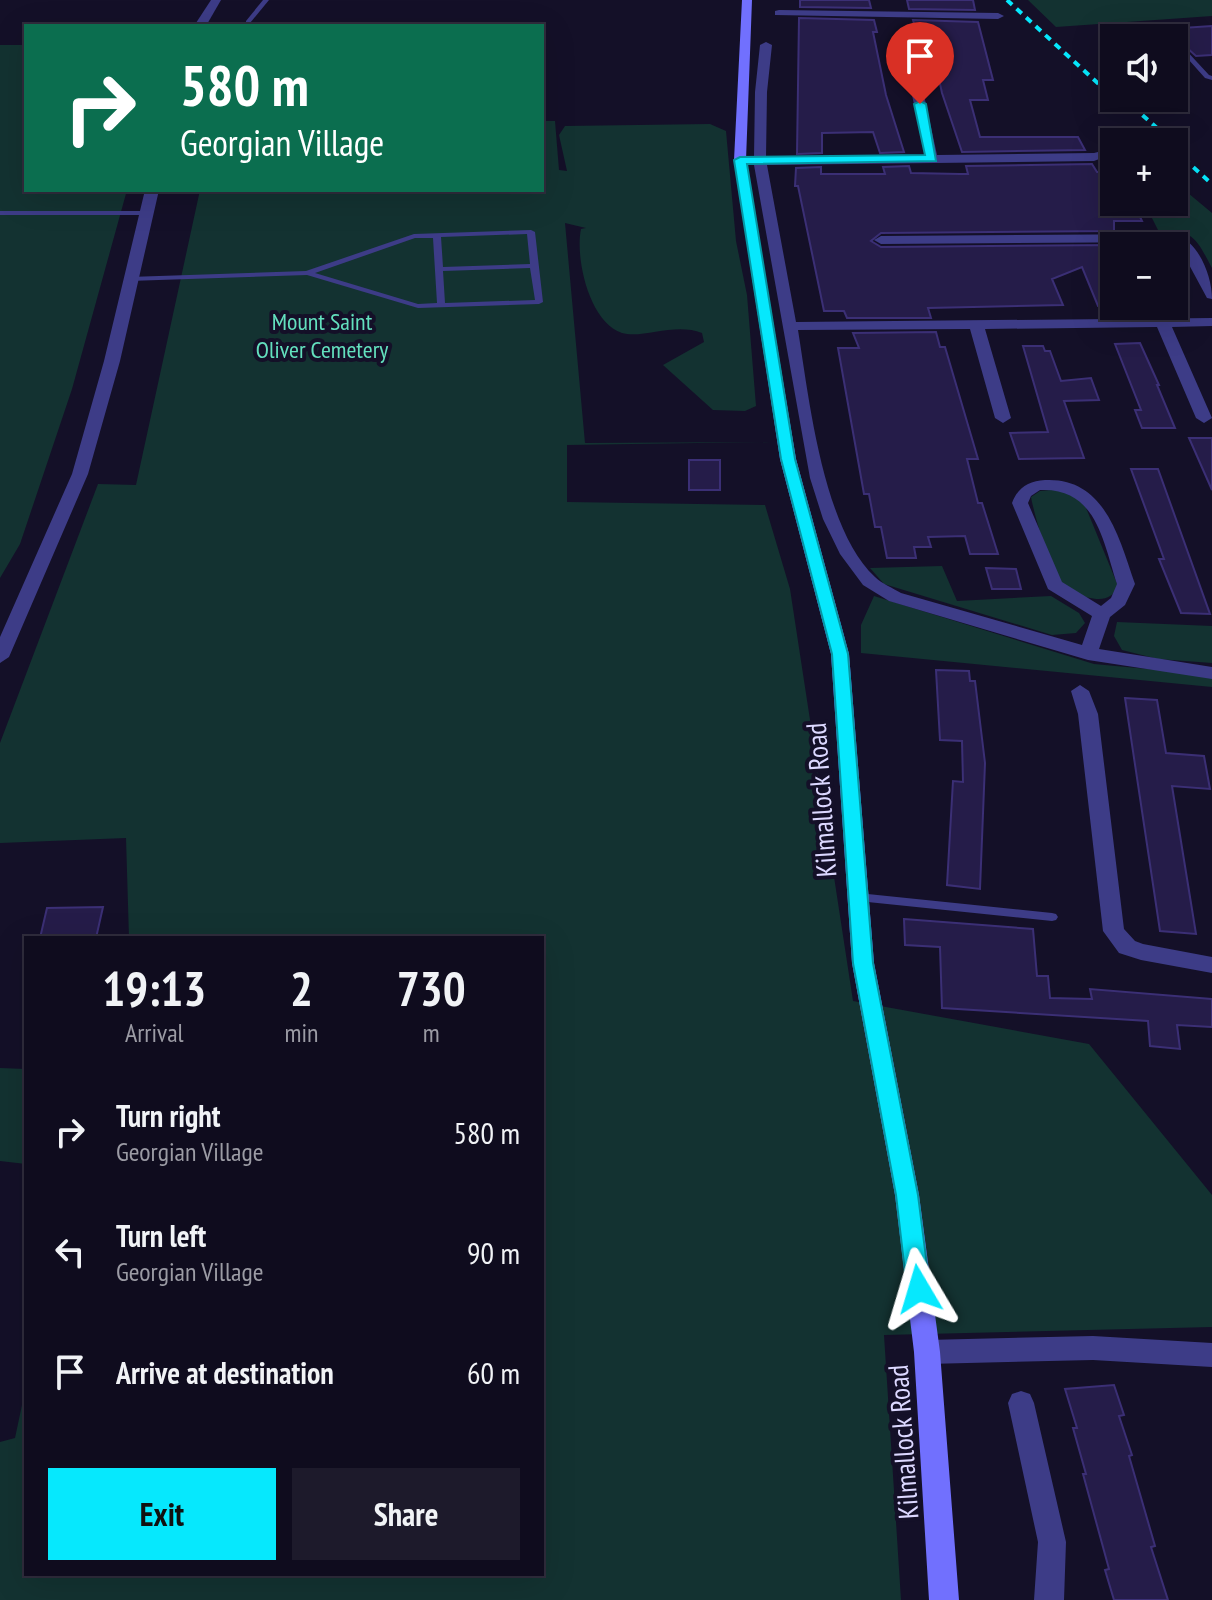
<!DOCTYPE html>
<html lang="en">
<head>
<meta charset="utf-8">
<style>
  body { margin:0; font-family:"PT Sans Narrow",sans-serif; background:#1d1a2b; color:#f1f3f6; height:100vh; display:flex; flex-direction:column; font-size:30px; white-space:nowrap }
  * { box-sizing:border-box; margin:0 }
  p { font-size:26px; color:#9b9ba4 }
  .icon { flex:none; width:44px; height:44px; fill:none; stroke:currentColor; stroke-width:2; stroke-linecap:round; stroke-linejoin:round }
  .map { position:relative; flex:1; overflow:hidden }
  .side { position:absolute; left:24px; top:936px; width:520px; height:640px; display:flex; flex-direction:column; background:#0f0c1e; border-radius:0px; box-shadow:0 8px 32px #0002,0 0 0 2px #2f2c3c }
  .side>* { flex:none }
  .banner { position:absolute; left:24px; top:24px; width:520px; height:168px; border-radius:0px; box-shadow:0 8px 32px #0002,0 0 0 2px #2f2c3c; background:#0b6e4f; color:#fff; overflow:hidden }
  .controls { position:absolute; left:1100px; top:24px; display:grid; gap:16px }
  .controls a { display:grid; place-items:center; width:88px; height:88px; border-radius:0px; background:#0f0c1e; box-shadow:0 8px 32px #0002,0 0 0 2px #2f2c3c; font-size:40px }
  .pin { position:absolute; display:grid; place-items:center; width:68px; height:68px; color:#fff; margin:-82px -34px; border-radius:50% 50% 50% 0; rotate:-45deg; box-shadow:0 0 8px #0007 }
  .pin .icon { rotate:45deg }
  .me { position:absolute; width:88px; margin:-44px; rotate:353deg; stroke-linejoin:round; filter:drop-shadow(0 0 6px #0008) }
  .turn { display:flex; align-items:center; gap:28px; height:168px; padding:0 24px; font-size:36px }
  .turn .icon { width:104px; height:104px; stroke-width:2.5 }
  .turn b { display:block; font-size:56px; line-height:68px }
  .eta { display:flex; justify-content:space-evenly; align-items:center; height:136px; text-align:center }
  .eta b { font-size:48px; font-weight:800; line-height:56px }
  .cta { display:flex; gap:16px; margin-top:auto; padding:16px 24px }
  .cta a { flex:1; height:92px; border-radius:0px; background:#06e8fd; color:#111; font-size:32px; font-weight:800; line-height:92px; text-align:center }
  .cta a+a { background:#1d1a2b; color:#f1f3f6 }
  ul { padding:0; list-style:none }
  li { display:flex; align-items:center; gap:24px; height:120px; padding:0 24px }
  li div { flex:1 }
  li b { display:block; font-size:30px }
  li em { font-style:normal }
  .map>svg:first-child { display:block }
</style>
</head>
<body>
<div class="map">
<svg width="1212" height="1600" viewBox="0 0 1212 1600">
  <rect width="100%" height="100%" fill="#141028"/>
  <g fill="#133231">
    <polygon points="1028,0 1212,0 1212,16 1056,27"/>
    <polygon points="0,45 26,45 26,190 127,190 72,389 20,544 0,578"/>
    <path d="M 542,121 L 555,121 L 559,170 L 567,171 L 559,135 L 565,126 L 710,124 L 726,131 L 736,241 L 747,295 L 756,406 L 745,411 L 713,410 L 663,365 L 704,342 L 702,333 C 675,322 643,339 622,333 C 589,322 575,258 581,229 L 586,228 L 565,223 L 585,443 L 771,442 L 567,445 L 567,502 L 765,505 L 790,589 L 853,1001 L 1089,1044 L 1212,1195 L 1212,1327 L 884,1335 L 901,1600 L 0,1600 L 0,1442 L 15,1438 L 26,1386 L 26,1574 L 542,1574 L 542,938 L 129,938 L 126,838 L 0,843 L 0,743 L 98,484 L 136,485 L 200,190 L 542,190 Z"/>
    <path d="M 1188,193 L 1212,213 L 1212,268 C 1196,238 1194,230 1158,230 L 1144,202 L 1174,202 L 1174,194 Z"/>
    <path d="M 1063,489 L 1082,498 L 1118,586 C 1115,590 1114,594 1110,596 C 1098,605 1067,592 1059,581 C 1050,568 1034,514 1031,497 L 1040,491 Z"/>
    <polygon points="942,566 957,601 1051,596 1079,613 1085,623 1076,633 1052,635 884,584 870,568"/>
    <polygon points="874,596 1094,664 1212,675 1212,687 861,653 861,625"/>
    <polygon points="1117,622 1212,626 1212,663 1158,659 1122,650 1114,636"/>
    <polygon points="0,1068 26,1069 26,1164 0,1161"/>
  </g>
  <g fill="#251c49" stroke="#3b2f75" stroke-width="2">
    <polygon points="800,0 869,0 871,8 800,7"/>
    <polygon points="907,0 973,0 975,10 909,9"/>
    <polygon points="799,18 874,20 877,32 873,32 886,95 904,152 880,153 873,132 822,133 822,153 797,154"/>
    <polygon points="913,20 978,22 993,80 983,80 988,100 970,100 980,137 1078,137 1085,150 962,152 942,93 931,43 919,43"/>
    <polygon points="1212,26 1212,55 1196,56 1166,29"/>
    <polygon points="1092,164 1097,172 1114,172 1114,202 1133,202 1142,221 1114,221 1114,231 881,233 871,241 881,247 1114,245 1114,306 1098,306 1082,267 1052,279 1063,305 928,308 931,318 847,318 844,311 824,311 798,186 795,186 796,168 821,167 821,174 885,174 883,167 909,166 911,173 960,174 968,174 966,166"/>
    <polygon points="936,332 940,347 945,347 978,459 967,459 978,503 982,503 998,554 970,554 965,536 928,537 931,547 914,547 916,558 887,558 881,527 875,527 869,494 864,494 838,348 859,348 853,333"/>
    <polygon points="1140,343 1159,385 1157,385 1175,428 1142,428 1135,410 1141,410 1115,344"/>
    <polygon points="1023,346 1043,346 1045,351 1050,351 1061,381 1091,378 1099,400 1064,401 1084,458 1019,459 1010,433 1048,432"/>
    <polygon points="1189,438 1212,438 1212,490"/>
    <rect x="689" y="460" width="31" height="30"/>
    <polygon points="1131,469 1158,469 1210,614 1181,613 1159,559 1164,559"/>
    <polygon points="986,568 1016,569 1021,589 992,589"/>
    <polygon points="936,670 969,671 970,681 975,681 985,763 980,889 947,885 953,781 963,782 962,741 940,740"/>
    <polygon points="1125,698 1157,700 1166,753 1204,756 1210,789 1172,786 1196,934 1160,931"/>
    <polygon points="103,907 96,938 40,938 47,908"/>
    <polygon points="904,919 1033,929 1037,976 1048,976 1050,998 1092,999 1090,989 1212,999 1212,1027 1177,1025 1180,1049 1150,1046 1148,1021 942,1008 940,947 905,945"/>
    <polygon points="1114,1385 1124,1415 1119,1416 1132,1455 1129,1456 1155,1546 1151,1547 1168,1600 1114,1600 1105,1570 1109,1569 1083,1474 1086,1474 1073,1428 1077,1428 1065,1389"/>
  </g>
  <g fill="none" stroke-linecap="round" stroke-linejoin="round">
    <g fill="#3d3c87" fill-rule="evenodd">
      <polygon points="263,0 269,0 250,23 246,23 246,21"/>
      <polygon points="1180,48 1184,48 1209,75 1212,76 1212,80 1205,78 1180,50"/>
      <polygon points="0,211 146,211 150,213 146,215 0,215"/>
      <path d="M 531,230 L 535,232 L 543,302 L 539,304 L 418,308 L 307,275 L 129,281 L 125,279 L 129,277 L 306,271 L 414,234 ZM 527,234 L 530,264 L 443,267 L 441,237 ZM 415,238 L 433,238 L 437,303 L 418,304 L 315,273 ZM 530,268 L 535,300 L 445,303 L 443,271 Z"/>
      <polygon points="858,893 1052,913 1056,914 1058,917 1056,920 1052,921 858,901 854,900 852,897 854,894"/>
    </g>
    <g fill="#3d3c87" fill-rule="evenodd">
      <polygon points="211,0 221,0 206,26 194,26"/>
      <polygon points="779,10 998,13 1004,16 998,19 775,15 775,11"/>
      <path d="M 766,42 L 772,45 L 767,92 L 766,157 L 925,155 L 902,49 L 908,46 L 914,49 L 937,155 L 1094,153 L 1106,150 L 1112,154 L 1094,161 L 767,165 L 796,322 L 1212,318 L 1212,326 L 1172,327 L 1212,418 L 1204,423 L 1196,418 L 1157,327 L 985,329 L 1011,418 L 1003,423 L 995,418 L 970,329 L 798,330 C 809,398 823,529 875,577 C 882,584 893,588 901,593 L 1082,645 L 1092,616 L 1048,589 L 1012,503 C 1018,487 1029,481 1045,480 C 1105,477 1119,538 1135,584 L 1125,605 L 1110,617 L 1099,649 L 1212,667 L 1212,679 L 1088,660 L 889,601 L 863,585 L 840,554 L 823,519 L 810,478 L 754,165 L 741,161 L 754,157 L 755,92 L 760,45 ZM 1040,490 C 1096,487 1103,541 1117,584 L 1111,598 L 1101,606 L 1062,582 L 1028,503 L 1031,496 Z"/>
      <polygon points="145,190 159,190 120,361 88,474 9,657 0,663 0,637 72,474 104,361"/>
      <path d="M 1175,234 C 1199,242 1212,276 1212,299 L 1207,298 L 1180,248 L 1172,242 L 881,244 L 874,240 L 881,236 Z"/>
      <polygon points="1080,685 1089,691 1098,714 1124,929 1135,941 1143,944 1212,957 1212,973 1141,960 1119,953 1103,931 1078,714 1071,691"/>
      <polygon points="1093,1336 1212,1343 1212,1367 1093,1360 927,1364 918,1360 914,1352 918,1344 927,1340"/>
      <polygon points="1021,1391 1030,1394 1034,1403 1066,1542 1064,1600 1034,1600 1038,1542 1008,1403 1012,1394"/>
    </g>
    <polygon fill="#7170fe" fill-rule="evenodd" points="742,0 752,0 746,160 796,459 849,654 874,963 919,1195 940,1352 959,1600 929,1600 914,1352 895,1195 852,963 831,654 780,459 734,160"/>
    <g stroke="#06e8fd" stroke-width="4" stroke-dasharray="7 6" stroke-linecap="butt">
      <polyline points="1007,0 1114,98"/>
      <polyline points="1123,98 1173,142"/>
      <polyline points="1174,150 1212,184"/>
    </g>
  </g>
  <polygon fill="#06e8fd" stroke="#0497a4" stroke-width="2" points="920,101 926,104 936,161 747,164 795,459 848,654 873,963 918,1195 930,1289 927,1296 919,1299 910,1296 907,1289 896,1195 853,963 832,654 781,459 734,160 740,157 925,155 914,104"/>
  <g text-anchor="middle" stroke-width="8" stroke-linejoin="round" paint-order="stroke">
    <g font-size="24" fill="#63e0be" stroke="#141028">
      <text x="322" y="330">Mount Saint<tspan x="322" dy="28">Oliver Cemetery</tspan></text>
    </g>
    <g font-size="28" fill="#dcd8ff" stroke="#141028">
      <text transform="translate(821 800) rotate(-94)" y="10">Kilmallock Road</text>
      <text transform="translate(903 1442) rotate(-94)" y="10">Kilmallock Road</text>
    </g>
  </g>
</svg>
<div class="controls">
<a><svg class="icon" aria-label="sound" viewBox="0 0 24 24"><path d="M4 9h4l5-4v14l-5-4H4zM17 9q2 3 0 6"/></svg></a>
<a>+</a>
<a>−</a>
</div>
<div class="pin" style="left:920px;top:104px;background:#d93025"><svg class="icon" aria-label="arrive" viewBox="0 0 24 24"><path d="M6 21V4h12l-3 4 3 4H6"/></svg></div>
<svg class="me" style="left:919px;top:1289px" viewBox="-20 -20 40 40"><path d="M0-17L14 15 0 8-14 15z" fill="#06e8fd" stroke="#fff" stroke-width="4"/></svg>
<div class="banner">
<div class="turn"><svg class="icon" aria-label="right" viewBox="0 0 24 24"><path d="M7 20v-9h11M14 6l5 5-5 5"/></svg><div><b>580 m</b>Georgian Village</div></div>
</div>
<section class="side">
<div class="eta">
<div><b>19:13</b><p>Arrival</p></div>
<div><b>2</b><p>min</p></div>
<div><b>730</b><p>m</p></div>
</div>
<ul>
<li><svg class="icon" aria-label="right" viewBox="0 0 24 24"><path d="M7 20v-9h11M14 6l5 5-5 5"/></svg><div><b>Turn right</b><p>Georgian Village</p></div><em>580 m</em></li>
<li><svg class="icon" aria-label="left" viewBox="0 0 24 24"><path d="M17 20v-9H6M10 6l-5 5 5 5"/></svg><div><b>Turn left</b><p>Georgian Village</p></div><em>90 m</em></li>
<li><svg class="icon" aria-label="arrive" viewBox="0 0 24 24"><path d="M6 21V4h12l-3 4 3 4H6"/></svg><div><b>Arrive at destination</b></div><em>60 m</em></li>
</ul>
<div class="cta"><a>Exit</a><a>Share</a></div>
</section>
</div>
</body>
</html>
